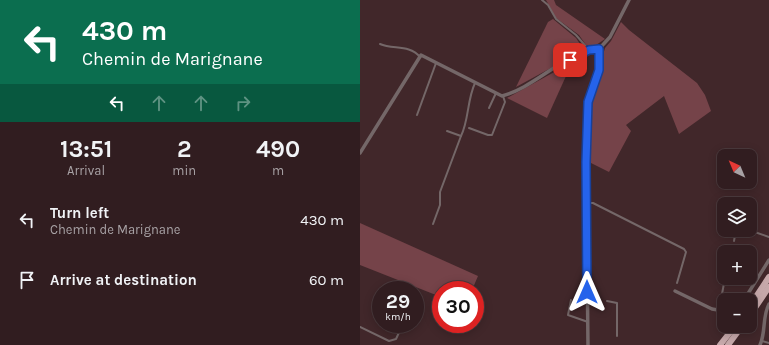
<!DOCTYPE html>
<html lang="en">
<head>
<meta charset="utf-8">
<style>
  body { margin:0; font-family:Karla,sans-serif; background:#392629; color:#f1f3f6; height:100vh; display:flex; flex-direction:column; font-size:15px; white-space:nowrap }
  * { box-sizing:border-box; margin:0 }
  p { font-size:13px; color:#a8a2a5 }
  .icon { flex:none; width:22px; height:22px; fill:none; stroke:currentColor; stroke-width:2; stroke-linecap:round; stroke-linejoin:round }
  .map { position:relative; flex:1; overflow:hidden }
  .side { display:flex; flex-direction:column; background:#311d20; width:360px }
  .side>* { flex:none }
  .hud { background:#0b6e4f; color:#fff; overflow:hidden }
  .needle { width:26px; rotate:316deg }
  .fabs { position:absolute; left:357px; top:149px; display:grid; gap:8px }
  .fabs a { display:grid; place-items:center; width:40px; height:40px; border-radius:8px; background:#311d20; box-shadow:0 2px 10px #0003,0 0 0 1px #4c3b3e; font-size:20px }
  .speed { position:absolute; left:12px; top:281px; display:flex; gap:8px; font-size:20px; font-weight:700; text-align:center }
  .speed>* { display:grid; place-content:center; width:52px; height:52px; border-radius:50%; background:#311d20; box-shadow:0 2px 10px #0003,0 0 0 1px #4c3b3e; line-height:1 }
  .speed small { font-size:10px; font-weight:400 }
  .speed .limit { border:6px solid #d22; background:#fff; color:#111 }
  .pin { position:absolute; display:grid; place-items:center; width:34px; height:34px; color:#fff; margin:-17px; border-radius:8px; box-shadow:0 2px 6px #0006 }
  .me { position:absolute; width:44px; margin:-22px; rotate:0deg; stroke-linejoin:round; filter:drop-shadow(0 0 3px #0008) }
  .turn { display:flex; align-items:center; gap:14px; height:84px; padding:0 16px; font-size:18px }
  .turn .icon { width:52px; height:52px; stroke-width:2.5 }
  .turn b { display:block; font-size:28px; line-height:34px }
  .lanes { display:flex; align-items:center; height:38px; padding:0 16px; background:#0003; justify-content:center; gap:20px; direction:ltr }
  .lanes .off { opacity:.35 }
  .eta { display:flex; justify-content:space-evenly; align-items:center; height:68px; text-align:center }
  .eta b { font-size:24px; font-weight:700; line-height:28px }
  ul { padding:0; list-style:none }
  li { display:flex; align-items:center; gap:12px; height:60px; padding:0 16px }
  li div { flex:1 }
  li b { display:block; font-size:15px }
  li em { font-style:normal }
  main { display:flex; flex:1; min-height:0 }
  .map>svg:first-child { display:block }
</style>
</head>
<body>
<main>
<section class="side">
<div class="hud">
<div class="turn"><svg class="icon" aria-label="left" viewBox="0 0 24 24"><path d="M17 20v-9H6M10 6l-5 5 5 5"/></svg><div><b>430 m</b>Chemin de Marignane</div></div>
<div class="lanes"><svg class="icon" aria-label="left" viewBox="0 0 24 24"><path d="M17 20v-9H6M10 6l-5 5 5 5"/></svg><svg class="icon off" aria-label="ahead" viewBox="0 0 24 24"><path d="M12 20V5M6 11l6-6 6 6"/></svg><svg class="icon off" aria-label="ahead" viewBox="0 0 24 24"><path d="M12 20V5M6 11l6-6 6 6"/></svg><svg class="icon off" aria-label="right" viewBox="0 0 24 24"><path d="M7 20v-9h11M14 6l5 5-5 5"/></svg></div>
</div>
<div class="eta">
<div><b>13:51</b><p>Arrival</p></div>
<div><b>2</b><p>min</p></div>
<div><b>490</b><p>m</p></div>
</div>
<ul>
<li><svg class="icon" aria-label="left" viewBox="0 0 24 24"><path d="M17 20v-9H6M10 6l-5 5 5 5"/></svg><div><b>Turn left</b><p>Chemin de Marignane</p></div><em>430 m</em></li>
<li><svg class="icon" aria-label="arrive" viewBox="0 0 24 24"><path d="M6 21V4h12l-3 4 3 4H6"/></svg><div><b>Arrive at destination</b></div><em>60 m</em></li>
</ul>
</section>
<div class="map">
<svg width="409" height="345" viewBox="0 0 409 345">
  <rect width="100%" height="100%" fill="#41272a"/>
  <g fill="#754349">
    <polygon points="186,0 194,0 196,5 245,39 233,47 226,45 219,35 196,18"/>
    <polygon points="193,19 216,38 224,50 156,87 188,22"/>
    <polygon points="261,22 269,30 337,83 345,95 351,111 319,134 304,96 266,125 271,131 249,172 229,162 229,116 231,94 244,65 243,55 245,48 251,41"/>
    <polygon points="207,65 211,65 187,118 147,98"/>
    <polygon points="0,223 118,276 112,290 81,290 81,297 0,265"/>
  </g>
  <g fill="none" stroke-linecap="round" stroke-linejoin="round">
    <g stroke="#746768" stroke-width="2">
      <polyline points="182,0 188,5 196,19 216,35 229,50"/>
      <path d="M 20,44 C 33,50 49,44 60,57"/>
      <polyline points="129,108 136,93"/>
      <polyline points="57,115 76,63"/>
      <polyline points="109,128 128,135 132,135 145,102 143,96"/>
      <path d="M 87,131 L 101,136 C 109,120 107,100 115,83"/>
      <polyline points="227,203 233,203 324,249 326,252 317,283"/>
      <polyline points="73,224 80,205 80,192 101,136"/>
      <polyline points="389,230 409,237"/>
      <polyline points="374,241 376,230"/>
      <polyline points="211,300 208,315 228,322"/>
      <polyline points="247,301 257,303 257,336"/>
      <polyline points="359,310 365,278"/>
      <polyline points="0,327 29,341 36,339 42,326 41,324"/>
      <polyline points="402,341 409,343"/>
    </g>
    <g stroke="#746768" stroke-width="3.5">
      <path d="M 0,153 L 61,55 L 142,96 C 176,87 203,53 239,49"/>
      <polyline points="315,291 352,309 364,311"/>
      <polyline points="384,300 409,260"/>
      <polyline points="228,345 226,162 227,111 230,92 239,69 239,49 250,37 269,0"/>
      <path d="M 400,345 C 406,332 402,317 409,304"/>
    </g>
    <g stroke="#c6a8aa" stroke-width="6">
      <polyline points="390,306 409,277"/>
      <polyline points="390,315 409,287"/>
      <polyline points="360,345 375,326"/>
      <polyline points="368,345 382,326"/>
    </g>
  </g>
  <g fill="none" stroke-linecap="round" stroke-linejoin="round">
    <g stroke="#184099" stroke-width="10">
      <polyline id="route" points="210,60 229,50 239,49 239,70 228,102 226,162 227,292"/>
    </g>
    <use href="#route" stroke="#2563eb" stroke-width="7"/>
  </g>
</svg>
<div class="fabs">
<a><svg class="needle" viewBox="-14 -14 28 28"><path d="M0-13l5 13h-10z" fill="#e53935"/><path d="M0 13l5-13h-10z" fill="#a8a2a5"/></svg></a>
<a><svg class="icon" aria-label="layers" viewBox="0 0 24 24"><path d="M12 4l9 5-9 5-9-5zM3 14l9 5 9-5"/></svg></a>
<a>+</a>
<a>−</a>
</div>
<div class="speed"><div>29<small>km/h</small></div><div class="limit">30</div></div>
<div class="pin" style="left:210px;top:60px;background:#d93025"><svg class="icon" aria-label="arrive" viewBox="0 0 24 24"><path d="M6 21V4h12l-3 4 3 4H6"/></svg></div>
<svg class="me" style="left:227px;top:292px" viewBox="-20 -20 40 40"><path d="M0-17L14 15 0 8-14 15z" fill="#2563eb" stroke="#fff" stroke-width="4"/></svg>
</div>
</main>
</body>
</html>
